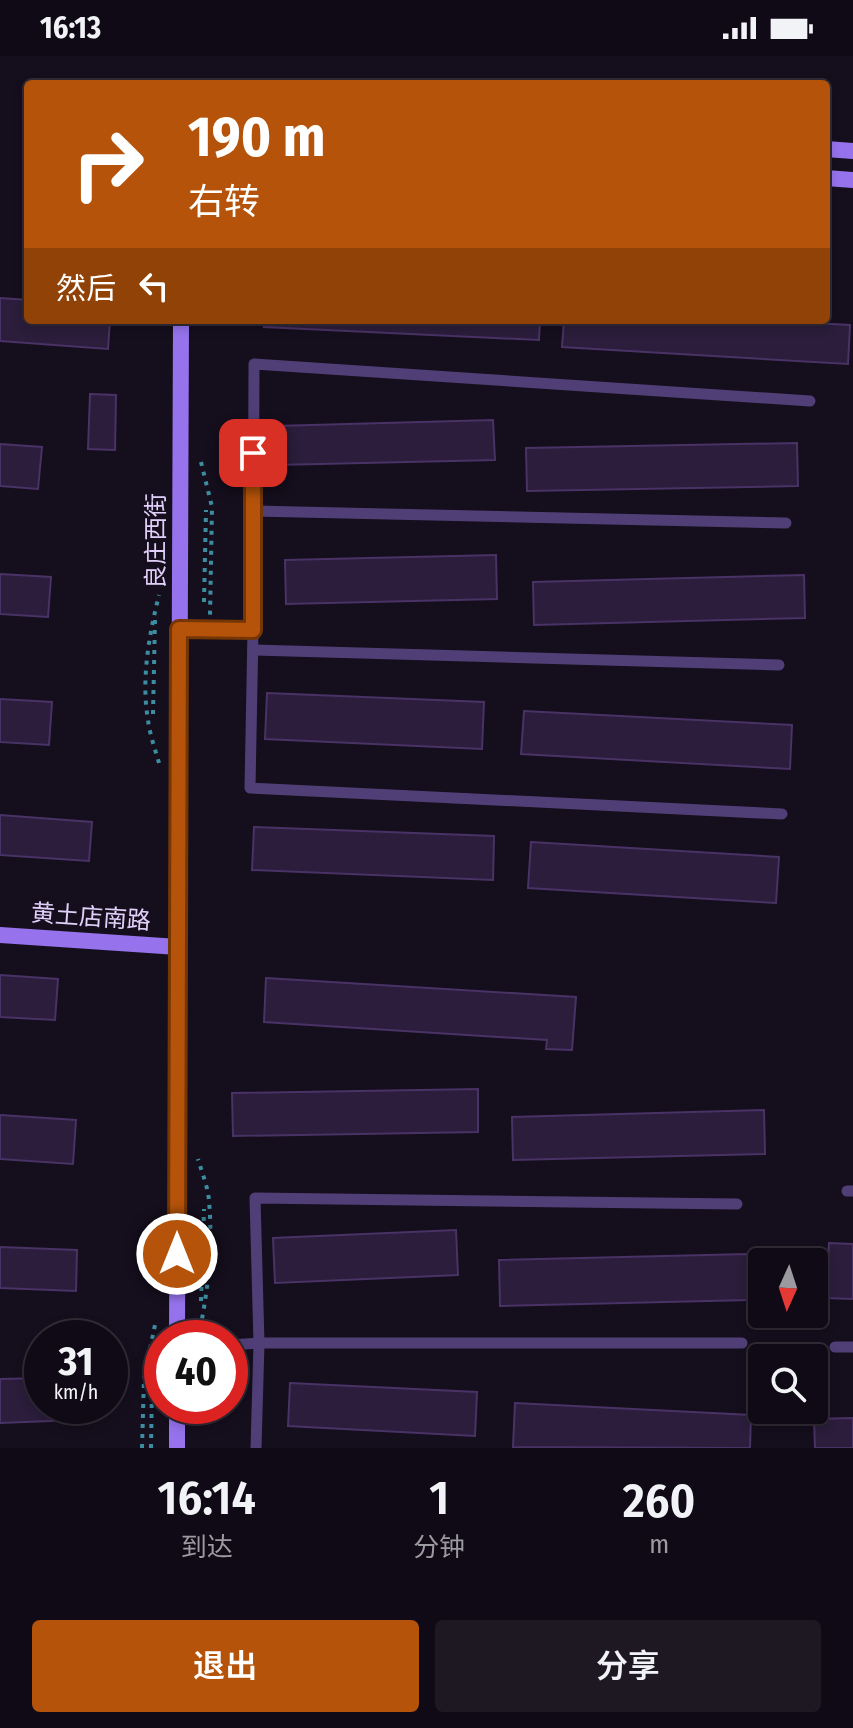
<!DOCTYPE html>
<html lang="zh">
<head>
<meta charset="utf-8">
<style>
  body { margin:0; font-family:"Fira Sans Condensed","Noto Sans SC",sans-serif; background:#1e1823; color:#f1f3f6; height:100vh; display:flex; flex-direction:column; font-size:30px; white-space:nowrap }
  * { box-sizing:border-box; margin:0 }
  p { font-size:26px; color:#9c9aa1 }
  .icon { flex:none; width:44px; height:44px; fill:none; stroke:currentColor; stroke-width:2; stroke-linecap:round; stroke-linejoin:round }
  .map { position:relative; height:1392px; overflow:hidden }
  .side { display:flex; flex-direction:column; background:#100a16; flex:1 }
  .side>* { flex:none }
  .banner { position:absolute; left:24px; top:24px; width:806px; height:244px; border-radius:8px; box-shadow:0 4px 12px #0003,0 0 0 2px #302b35; background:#b45309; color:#fff; overflow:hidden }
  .needle { width:52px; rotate:183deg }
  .buttons { position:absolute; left:748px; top:1192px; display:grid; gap:16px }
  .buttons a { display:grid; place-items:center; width:80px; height:80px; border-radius:8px; background:#100a16; box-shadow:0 4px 12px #0003,0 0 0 2px #302b35; font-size:40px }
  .speed { position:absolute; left:24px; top:1264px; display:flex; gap:16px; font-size:40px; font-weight:700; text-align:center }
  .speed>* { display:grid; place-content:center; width:104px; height:104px; border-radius:50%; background:#100a16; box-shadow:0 4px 12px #0003,0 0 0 2px #302b35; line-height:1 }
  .speed small { font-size:20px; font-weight:400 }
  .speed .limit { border:12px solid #d22; background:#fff; color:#111 }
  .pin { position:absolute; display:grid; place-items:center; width:68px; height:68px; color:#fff; margin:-34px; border-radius:16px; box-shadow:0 4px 12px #0006 }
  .me { position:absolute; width:88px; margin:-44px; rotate:0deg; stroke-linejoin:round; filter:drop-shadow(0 0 6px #0008) }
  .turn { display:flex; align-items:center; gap:28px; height:168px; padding:0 32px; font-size:36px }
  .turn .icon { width:104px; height:104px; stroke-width:2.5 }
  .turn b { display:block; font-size:56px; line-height:68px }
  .then { display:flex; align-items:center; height:76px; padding:0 32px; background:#0003; gap:16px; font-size:30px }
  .eta { display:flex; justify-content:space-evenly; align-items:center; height:136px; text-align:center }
  .eta b { font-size:48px; font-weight:600; line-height:56px }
  .cta { display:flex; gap:16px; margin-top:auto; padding:16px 32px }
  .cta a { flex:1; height:92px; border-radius:8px; background:#b45309; color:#fff; font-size:32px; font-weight:600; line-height:92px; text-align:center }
  .cta a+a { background:#1e1823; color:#f1f3f6 }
  .status { display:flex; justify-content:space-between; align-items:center; height:56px; padding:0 40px; background:#100a16; direction:ltr }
  .status svg { height:22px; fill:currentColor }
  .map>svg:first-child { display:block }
</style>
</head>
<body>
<div class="status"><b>16:13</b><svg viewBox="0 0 49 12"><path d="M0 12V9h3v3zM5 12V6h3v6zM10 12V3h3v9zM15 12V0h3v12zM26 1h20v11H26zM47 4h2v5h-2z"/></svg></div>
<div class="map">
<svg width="853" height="1392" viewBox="0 0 853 1392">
  <rect width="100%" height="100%" fill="#150e1d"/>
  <g fill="#2b1d3b" stroke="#493265" stroke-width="2">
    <polygon points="0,242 28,244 28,264 110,264 108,293 0,285"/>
    <polygon points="265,264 540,264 539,284 264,271"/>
    <polygon points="564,264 758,264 850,269 848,308 562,291"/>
    <polygon points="90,338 116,339 115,394 88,393"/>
    <polygon points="493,364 495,404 276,409 275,370"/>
    <polygon points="797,387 798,430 527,435 526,392"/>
    <polygon points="0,388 42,391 38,433 0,430"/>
    <polygon points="496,499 497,543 286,548 285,504"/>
    <polygon points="0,518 51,521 48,561 0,558"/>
    <polygon points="804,519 805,562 534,569 533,526"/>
    <polygon points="267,637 484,646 482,693 265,683"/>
    <polygon points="0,643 52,646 49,689 0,686"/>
    <polygon points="524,655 792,669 790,713 521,698"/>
    <polygon points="0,759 92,766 89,805 0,799"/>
    <polygon points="254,771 494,780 493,824 252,814"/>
    <polygon points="531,786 779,801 776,847 528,832"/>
    <polygon points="0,919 58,923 55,964 0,961"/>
    <polygon points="266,922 576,941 572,994 546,993 547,984 264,966"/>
    <polygon points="478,1033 478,1076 233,1080 232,1037"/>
    <polygon points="764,1054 765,1098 513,1104 512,1061"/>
    <polygon points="0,1059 76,1064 73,1108 0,1103"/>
    <polygon points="456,1174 458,1219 275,1227 273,1182"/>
    <polygon points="829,1187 853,1188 853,1243 826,1242"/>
    <polygon points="0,1191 77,1194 76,1235 0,1232"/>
    <polygon points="748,1198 749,1244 500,1250 499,1204"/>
    <polygon points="42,1322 42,1350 75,1350 75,1364 0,1367 0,1323"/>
    <polygon points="290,1327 477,1336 475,1380 288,1370"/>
    <polygon points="515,1347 751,1359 750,1392 513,1391"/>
    <polygon points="853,1362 853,1392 815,1392 814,1363"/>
  </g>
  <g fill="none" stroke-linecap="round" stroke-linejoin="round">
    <g stroke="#3c8da1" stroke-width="4" stroke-dasharray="4 6" stroke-linecap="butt">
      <polyline points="201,406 212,451 210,560"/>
      <polyline points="204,546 206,454"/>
      <polyline points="153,658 155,564"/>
      <path d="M 159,707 C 155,693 150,679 148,664 C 141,623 149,579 159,539"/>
      <polyline points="201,1245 204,1153"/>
      <path d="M 198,1282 C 208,1238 213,1190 209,1145 C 208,1131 202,1117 198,1103"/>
      <polyline points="142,1392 144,1322 156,1264"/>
      <polyline points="151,1392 152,1328"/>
    </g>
    <g stroke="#503f76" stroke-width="11">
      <polyline points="253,455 786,467"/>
      <polyline points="179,573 253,574 250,732 782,758"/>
      <polyline points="253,574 254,308 810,345"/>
      <polyline points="253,594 779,609"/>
      <polyline points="847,1135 853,1135"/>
      <polyline points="737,1148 255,1142 259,1287 742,1287"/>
      <polyline points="230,1289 259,1287 256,1392"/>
      <polyline points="835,1291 853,1291"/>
    </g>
    <g stroke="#9673ed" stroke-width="16">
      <polyline points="826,93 853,95"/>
      <polyline points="826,122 853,124"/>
      <polyline points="0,879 178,891"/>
      <polyline points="177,1282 181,264"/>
      <polyline points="177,1392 177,1350"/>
    </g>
  </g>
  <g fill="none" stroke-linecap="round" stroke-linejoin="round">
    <g stroke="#753606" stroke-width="20">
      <polyline id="route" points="177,1198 179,573 253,574 253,397"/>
    </g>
    <use href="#route" stroke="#b45309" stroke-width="14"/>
  </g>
  <g text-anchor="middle" stroke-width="7" stroke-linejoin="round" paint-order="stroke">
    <g font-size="24" fill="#e0d0f9" stroke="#150e1d">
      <text transform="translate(156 485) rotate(-90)" y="8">良庄西街</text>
      <text transform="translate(91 861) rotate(4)" y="8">黄土店南路</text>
    </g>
  </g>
</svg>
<div class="buttons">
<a><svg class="needle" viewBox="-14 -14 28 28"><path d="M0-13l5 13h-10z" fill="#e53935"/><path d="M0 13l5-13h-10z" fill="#9c9aa1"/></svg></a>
<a><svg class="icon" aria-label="search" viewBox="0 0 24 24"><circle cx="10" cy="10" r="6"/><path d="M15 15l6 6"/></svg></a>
</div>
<div class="speed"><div>31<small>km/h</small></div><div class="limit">40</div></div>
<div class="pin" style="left:253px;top:397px;background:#d93025"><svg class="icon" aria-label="arrive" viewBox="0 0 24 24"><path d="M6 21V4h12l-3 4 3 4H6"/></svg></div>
<svg class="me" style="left:177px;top:1198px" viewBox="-20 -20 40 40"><circle r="17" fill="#b45309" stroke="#fff" stroke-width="3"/><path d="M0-11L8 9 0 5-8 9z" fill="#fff"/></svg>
<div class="banner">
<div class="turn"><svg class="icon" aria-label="right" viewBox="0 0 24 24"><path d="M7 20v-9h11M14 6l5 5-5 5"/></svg><div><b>190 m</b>右转</div></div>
<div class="then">然后<svg class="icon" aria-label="left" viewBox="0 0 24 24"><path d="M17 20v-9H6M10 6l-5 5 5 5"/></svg></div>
</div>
</div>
<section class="side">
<div class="eta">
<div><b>16:14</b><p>到达</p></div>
<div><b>1</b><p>分钟</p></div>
<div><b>260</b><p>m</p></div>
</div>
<div class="cta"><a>退出</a><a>分享</a></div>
</section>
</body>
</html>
